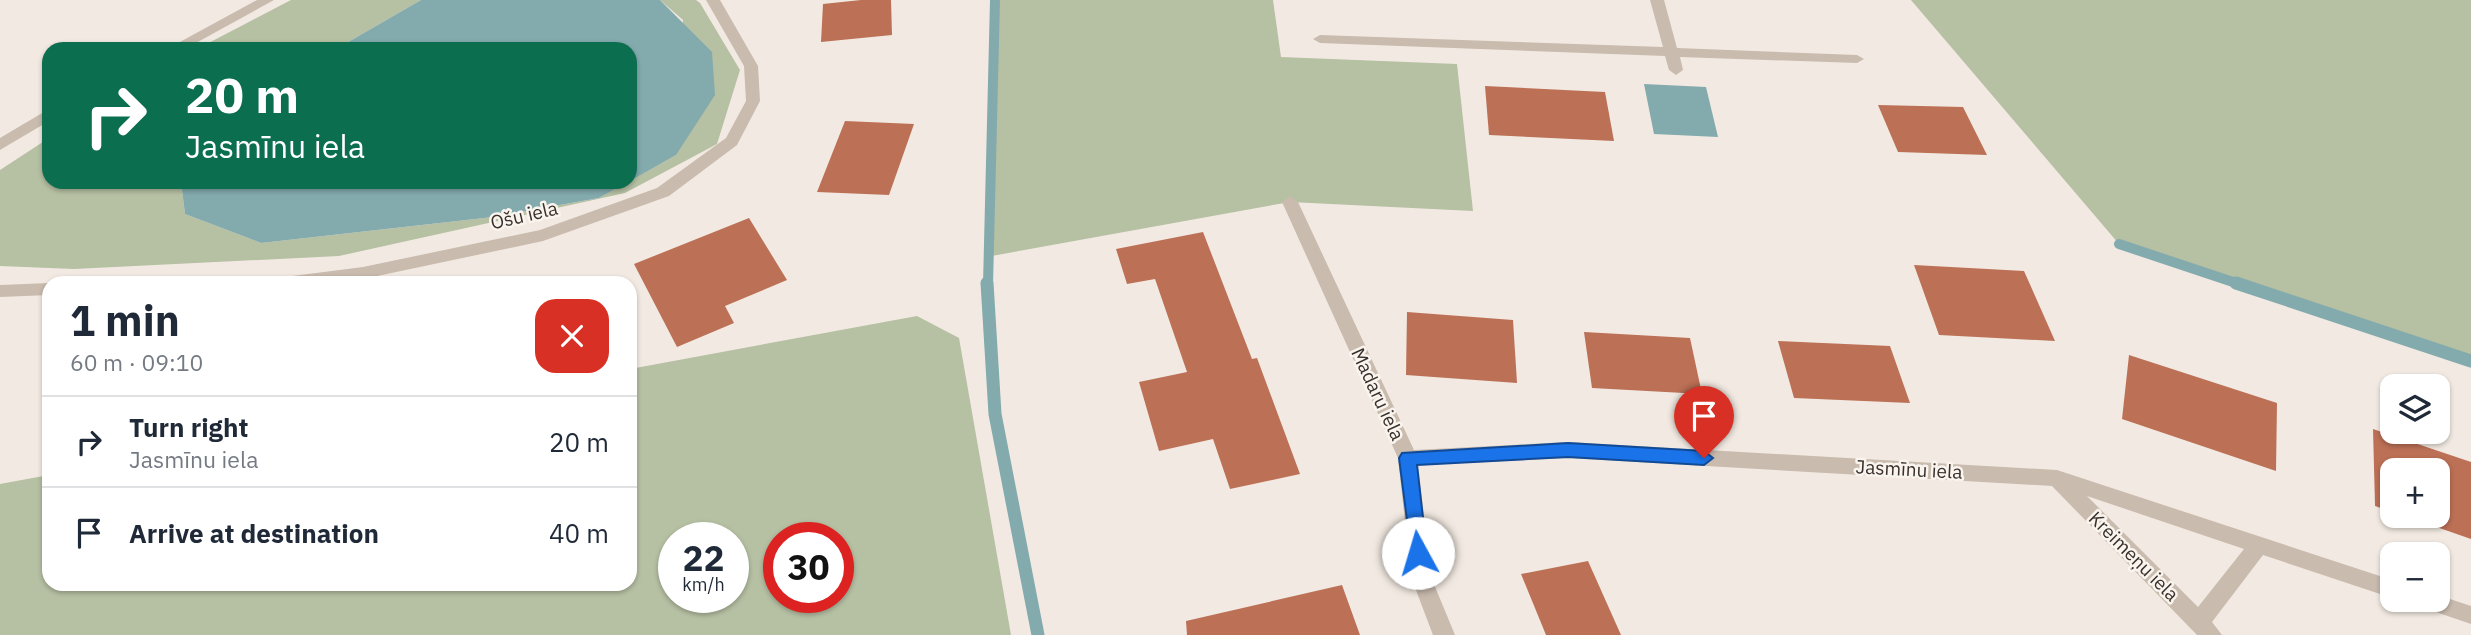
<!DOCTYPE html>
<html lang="en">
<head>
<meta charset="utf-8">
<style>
  body { margin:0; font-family:"IBM Plex Sans",sans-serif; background:#f2f2f3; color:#1f2937; height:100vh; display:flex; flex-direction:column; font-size:26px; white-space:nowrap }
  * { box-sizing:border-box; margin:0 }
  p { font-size:23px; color:#747a83 }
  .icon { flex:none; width:38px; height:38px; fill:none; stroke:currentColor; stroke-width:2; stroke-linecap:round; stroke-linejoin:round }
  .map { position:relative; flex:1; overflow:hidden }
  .sheet { position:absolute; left:42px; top:276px; width:595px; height:315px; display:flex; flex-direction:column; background:#fff; border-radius:21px; box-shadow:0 2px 5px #0004 }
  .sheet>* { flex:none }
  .guide { position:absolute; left:42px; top:42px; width:595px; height:147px; border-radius:21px; box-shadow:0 2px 5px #0004; background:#0b6e4f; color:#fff; overflow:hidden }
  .buttons { position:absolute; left:2380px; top:374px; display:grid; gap:14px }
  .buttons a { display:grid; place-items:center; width:70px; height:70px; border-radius:14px; background:#fff; box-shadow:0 2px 5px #0004; font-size:35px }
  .speed { position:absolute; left:658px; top:522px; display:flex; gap:14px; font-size:35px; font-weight:700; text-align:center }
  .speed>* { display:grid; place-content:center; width:91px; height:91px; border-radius:50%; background:#fff; box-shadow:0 2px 5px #0004; line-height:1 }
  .speed small { font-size:18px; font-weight:400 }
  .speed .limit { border:10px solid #d22; background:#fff; color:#111 }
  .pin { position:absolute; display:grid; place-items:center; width:60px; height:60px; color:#fff; margin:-72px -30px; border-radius:50% 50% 50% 0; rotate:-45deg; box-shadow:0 0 7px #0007 }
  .pin .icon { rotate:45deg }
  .me { position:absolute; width:77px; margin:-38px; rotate:354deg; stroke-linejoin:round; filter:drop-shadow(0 0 5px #0008) }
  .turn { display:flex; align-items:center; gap:24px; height:147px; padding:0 28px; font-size:32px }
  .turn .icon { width:91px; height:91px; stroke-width:2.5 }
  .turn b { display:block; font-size:49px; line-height:60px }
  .round { display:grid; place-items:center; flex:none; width:74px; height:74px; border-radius:21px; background:#f2f2f3 }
  .headline { display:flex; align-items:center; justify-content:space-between; height:119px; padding:0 28px }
  h1 { font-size:42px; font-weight:700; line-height:52px }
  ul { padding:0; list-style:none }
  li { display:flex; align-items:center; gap:21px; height:91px; padding:0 28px; border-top:2px solid #e0e1e3 }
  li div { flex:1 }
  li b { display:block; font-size:26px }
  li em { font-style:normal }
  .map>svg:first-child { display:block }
</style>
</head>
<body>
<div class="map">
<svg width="2471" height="635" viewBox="0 0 2471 635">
  <rect width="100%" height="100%" fill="#f2eae2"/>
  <g fill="#b6c0a3" fill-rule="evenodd">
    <polygon points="291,0 421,0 336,49 197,49"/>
    <polygon points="660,0 696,0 700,3 740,70 717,144 625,193 339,256 74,269 0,266 0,170 49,138 49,182 181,182 185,214 261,243 493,217 599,198 676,155 683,20"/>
    <polygon points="995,0 1273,0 1281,57 1457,64 1473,211 1290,202 986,257"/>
    <polygon points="1911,0 2471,0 2471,362 2119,244"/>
    <path d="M 917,316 L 959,338 L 1011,635 L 0,635 L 0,484 L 49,475 L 49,584 L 630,584 L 630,369 ZM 733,537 L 733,597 L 674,597 L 674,537 ZM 838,537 L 838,597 L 779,597 L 779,537 Z"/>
  </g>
  <g fill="#83aaad">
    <polygon points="421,0 660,0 712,52 715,95 676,155 630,181 630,49 336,49"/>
    <polygon points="1644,84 1706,87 1718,137 1654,134"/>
    <polygon points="181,182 628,182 599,198 493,217 261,243 185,214"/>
  </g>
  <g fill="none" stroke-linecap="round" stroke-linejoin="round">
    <g stroke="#83aaad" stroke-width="10">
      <polyline points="2119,244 2242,285"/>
      <polyline points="988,285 995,0"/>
    </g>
    <g stroke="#83aaad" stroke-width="13">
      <polyline points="987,283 995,414 1038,635"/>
      <polyline points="2236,283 2471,361"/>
    </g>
  </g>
  <g fill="#bc7056">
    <polygon points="861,0 891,0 892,35 821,42 823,4"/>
    <polygon points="1485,86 1605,92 1614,141 1489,135"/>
    <polygon points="1878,105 1963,107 1987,155 1898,152"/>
    <polygon points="845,121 914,124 889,195 817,192"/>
    <polygon points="749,218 787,280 725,306 734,323 677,347 634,264"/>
    <polygon points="1203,232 1252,359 1257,358 1300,474 1230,489 1213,439 1159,451 1139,382 1187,372 1155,279 1127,284 1116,249"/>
    <polygon points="1914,265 2024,271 2055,341 1939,335"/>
    <polygon points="1407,312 1513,320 1517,383 1406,375"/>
    <polygon points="1584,332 1690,338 1702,394 1592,388"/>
    <polygon points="1778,341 1890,346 1910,403 1794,398"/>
    <polygon points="2129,355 2277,403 2276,471 2122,419"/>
    <polygon points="2373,429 2471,462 2471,539 2405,516 2438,516 2438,471 2392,471 2392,512 2375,506"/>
    <polygon points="1588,561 1621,635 1546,635 1521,574"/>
    <polygon points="1342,585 1360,635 1187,635 1186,621"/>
  </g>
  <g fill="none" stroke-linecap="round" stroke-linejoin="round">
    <g fill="#c9bbae" fill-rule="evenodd">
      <polygon points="257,0 274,0 185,49 167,49"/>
      <polygon points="706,0 720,0 758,66 760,101 737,145 669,196 543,241 363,279 329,284 269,284 277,278 363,267 540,230 657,188 726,138 746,101 744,66"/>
      <polygon points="1650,0 1664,0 1677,48 1857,55 1864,59 1857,63 1680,57 1683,70 1676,75 1669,70 1665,56 1320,43 1313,39 1320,35 1663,47"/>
      <polygon points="49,109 49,121 0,150 0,138"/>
      <path d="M 1290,196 L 1298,202 L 1414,450 L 1568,442 L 2057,470 L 2392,580 L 2392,598 L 2263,555 L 2212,622 L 2222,635 L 2197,635 L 2052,486 L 1568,458 L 1418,465 L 1431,577 L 1455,635 L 1433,635 L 1411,577 L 1398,458 L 1282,202 ZM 2087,496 L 2244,549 L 2198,607 Z"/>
      <polygon points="49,283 52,284 49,284 49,295 0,297 0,285"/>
      <polygon points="2438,595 2471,606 2471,624 2418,606 2415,600 2438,600"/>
    </g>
  </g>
  <polygon fill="#1a73e8" stroke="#114b97" stroke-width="2" points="1568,443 1704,451 1713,458 1704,465 1568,457 1417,465 1427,553 1425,559 1412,559 1399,458 1402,453"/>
  <g text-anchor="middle" stroke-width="5" stroke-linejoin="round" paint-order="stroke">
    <g font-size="19" fill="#39302c" stroke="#f9f4ee">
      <text transform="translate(524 215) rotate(-13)" y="7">Ošu iela</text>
      <text transform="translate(1378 394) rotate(65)" y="7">Madaru iela</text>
      <text transform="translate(1909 469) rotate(3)" y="7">Jasmīnu iela</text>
      <text transform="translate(2134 556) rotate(45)" y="7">Kreimeņu iela</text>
    </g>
  </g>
</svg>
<div class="buttons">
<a><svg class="icon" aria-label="layers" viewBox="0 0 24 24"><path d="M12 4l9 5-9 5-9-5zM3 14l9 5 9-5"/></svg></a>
<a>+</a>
<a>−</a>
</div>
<div class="speed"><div>22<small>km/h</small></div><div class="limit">30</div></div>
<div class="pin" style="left:1704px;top:458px;background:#d93025"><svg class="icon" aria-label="arrive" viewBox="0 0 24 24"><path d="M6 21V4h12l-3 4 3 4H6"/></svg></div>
<svg class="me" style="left:1418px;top:553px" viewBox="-20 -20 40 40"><circle r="19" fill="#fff"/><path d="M0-13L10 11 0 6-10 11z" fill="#1a73e8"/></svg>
<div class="guide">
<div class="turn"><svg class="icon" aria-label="right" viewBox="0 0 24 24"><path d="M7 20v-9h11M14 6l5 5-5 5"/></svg><div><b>20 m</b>Jasmīnu iela</div></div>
</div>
<section class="sheet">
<div class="headline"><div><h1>1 min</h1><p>60 m · 09:10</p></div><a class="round" style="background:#d93025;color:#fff"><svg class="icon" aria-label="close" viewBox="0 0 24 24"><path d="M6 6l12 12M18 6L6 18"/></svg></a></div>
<ul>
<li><svg class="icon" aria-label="right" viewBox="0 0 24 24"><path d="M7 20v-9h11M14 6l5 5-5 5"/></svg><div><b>Turn right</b><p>Jasmīnu iela</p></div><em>20 m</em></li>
<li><svg class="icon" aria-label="arrive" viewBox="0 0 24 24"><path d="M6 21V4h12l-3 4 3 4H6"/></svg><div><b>Arrive at destination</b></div><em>40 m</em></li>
</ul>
</section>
</div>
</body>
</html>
